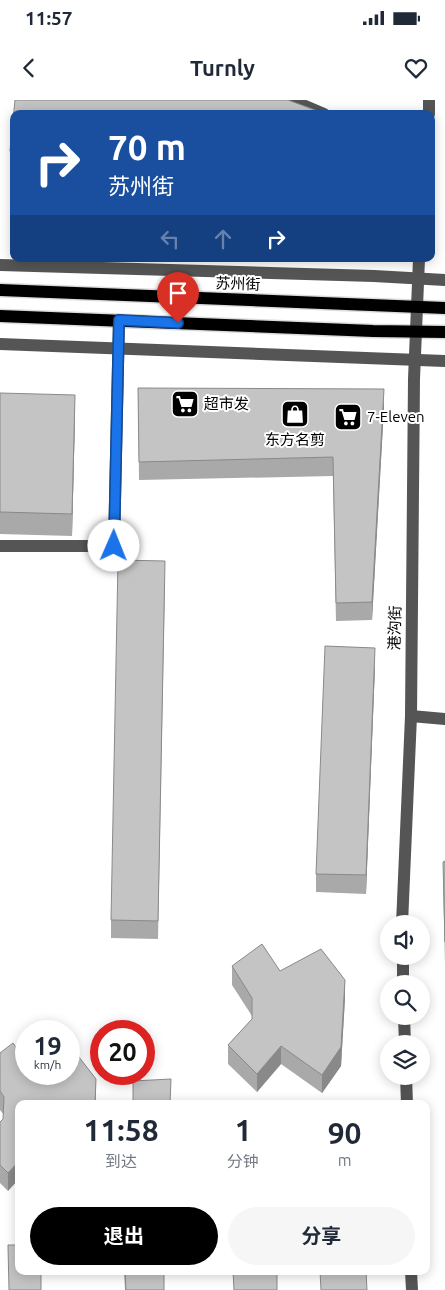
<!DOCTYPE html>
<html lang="zh">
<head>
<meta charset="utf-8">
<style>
  body { margin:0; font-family:Ubuntu,"Noto Sans SC",sans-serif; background:#f6f6f7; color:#1f2937; height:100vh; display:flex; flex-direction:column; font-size:19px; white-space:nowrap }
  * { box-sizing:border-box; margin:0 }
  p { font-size:16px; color:#747a83 }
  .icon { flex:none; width:28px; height:28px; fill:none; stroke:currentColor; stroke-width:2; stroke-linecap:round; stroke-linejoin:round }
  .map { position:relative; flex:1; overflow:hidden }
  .drawer { position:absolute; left:15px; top:1000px; width:415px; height:175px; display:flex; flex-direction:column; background:#fff; border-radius:10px; box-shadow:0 2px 12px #0003 }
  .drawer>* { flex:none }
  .banner { position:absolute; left:10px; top:10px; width:425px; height:152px; border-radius:10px; box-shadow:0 2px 12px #0003; background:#1a4fa0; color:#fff; overflow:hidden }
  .tools { position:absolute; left:380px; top:815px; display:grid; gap:10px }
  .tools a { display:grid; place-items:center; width:50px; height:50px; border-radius:50%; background:#fff; box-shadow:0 2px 12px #0003; font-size:25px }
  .speed { position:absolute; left:15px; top:920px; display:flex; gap:10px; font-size:25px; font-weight:700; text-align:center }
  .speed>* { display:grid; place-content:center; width:65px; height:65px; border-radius:50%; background:#fff; box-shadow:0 2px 12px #0003; line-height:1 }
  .speed small { font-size:12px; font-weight:400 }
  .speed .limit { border:8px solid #d22; background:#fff; color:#111 }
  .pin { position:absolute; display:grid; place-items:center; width:42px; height:42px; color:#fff; margin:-51px -21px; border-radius:50% 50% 50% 0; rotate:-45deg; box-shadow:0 0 5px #0007 }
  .pin .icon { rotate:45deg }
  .me { position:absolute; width:55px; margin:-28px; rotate:1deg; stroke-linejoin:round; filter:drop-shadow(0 0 4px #0008) }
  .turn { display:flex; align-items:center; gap:18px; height:105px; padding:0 15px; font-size:22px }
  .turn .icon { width:65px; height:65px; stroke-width:2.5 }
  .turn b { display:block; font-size:35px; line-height:42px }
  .lanes { display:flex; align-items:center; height:48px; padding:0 15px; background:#0003; justify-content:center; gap:25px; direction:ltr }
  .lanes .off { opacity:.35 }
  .eta { display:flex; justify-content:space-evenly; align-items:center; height:85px; text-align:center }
  .eta b { font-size:30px; font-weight:700; line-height:35px }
  .action { display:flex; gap:10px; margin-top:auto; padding:10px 15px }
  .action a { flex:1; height:58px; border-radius:30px; background:#000; color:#fff; font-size:20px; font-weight:700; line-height:58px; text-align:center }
  .action a+a { background:#f6f6f7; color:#1f2937 }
  .status { display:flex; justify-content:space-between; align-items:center; height:35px; padding:0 25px; background:#fff; direction:ltr }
  .status svg { height:14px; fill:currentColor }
  header { display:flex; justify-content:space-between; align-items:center; height:65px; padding:0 15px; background:#fff; font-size:22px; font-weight:700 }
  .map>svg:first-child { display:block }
</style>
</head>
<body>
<div class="status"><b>11:57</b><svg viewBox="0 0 49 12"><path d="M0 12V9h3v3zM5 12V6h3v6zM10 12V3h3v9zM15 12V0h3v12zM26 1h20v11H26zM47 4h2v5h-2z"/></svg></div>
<header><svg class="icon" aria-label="back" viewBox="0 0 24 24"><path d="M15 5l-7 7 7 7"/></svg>Turnly<svg class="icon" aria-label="heart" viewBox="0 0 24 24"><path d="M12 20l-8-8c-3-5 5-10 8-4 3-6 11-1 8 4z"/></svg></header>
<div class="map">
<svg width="445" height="1190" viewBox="0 0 445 1190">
  <rect width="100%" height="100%" fill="#fff"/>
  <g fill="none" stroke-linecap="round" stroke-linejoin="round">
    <g stroke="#dbdbdb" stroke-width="15">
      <g id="major">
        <polyline points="0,190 445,208"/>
        <polyline points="0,216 373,231 445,232"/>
      </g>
    </g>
    <g stroke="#555" stroke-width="12">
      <polyline points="291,0 324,14"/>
      <polyline points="429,14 429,0"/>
      <polyline points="0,165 374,176 445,180"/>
      <polyline points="0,244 445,261"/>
      <polyline points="0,446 114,446 119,220"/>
      <polyline points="411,616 445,619"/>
      <polyline points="402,824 411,616 414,279 419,159"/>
      <polyline points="403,856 403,884"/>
      <polyline points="404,916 405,944"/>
      <polyline points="406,976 407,1004"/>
      <polyline points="411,1171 412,1190"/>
    </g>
    <use href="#major" stroke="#000" stroke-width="12"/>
  </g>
  <g fill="#a9a9a9">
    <polygon points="14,14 14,74 10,69 10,51"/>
    <polygon points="138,288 384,307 372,520 336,521 333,376 139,380"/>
    <polygon points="0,293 75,317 72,436 0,434"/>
    <polygon points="165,480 158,839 111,838 111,820"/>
    <polygon points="375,566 366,794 316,792 316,774"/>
    <polygon points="445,761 445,864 443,784 443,762"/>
    <polygon points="232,866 280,871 345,898 341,966 322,993 281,964 257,992 228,964 228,945 252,919 252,916 232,885"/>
    <polygon points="0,953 26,974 96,979 96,1004 19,1004 8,1091 0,1083 0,1022 3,1019 4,1015 0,1010"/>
    <polygon points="124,1171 164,1171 164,1190 125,1190"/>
  </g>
  <g fill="#898989">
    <polygon points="384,289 384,307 372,520 372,502"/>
    <polygon points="75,295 75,317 72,436 72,414"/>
    <polygon points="375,548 375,566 366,794 366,775"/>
    <polygon points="345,880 345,898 341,966 322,993 322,975"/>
    <polygon points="281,946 281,964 257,992 257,974"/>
    <polygon points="19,1061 19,1079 8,1091 8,1073"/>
  </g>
  <g fill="#c4c4c4" stroke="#898989">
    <polygon points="15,0 288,0 326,14 14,14 14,56 10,51"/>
    <polygon points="138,288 384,289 372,502 336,503 333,357 139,362"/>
    <polygon points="0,293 75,295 72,414 0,412"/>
    <polygon points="118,460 165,461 158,821 111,820"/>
    <polygon points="325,546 375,548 366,775 316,774"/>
    <polygon points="445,761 445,842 443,762"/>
    <polygon points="262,844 280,871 321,849 345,880 341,947 322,975 281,946 257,974 228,945 252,919 252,898 232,866"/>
    <polygon points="13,943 26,962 26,974 69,974 69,950 72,948 96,979 95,1004 19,1004 19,1061 8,1073 0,1065 0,1022 3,1019 4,997 0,991 0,953"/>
    <polygon points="171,979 170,1004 133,1004 133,981"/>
    <polygon points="8,1145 19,1145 19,1171 41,1171 41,1190 9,1190"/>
    <polygon points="125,1171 164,1171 164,1190 126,1190"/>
    <polygon points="233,1171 277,1171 277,1190 234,1190"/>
    <polygon points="320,1171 366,1171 367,1190 321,1190"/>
  </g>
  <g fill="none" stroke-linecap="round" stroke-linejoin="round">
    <g stroke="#114b97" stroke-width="12">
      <polyline id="route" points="114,446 119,220 178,223"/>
    </g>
    <use href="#route" stroke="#1a73e8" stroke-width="9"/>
  </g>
  <defs>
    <g id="supermarket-square" transform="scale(1.4375)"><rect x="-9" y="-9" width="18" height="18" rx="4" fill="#000" stroke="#fff"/><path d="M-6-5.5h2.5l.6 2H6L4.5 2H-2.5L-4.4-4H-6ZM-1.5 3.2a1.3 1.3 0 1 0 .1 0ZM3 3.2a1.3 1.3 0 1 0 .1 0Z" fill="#fff"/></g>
    <g id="shop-square" transform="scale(1.4375)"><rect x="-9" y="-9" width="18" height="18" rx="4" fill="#000" stroke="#fff"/><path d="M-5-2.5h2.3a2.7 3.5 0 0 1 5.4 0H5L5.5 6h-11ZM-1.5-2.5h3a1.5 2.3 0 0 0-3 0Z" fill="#fff"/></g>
  </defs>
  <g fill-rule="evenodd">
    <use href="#supermarket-square" x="185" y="304"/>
    <use href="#shop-square" x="295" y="314"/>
    <use href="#supermarket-square" x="348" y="317"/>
  </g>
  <g text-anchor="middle" stroke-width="4" stroke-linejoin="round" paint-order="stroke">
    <g font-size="15" fill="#000" stroke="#fff">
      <text transform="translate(238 184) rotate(2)" y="5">苏州街</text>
      <text transform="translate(395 528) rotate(-89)" y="5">港沟街</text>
    </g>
    <g font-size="15" fill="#000" stroke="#fff" text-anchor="start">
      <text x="204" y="309">超市发</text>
      <text x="367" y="322">7-Eleven</text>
      <text x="295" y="345" text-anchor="middle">东方名剪</text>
    </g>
  </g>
</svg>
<div class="tools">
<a><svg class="icon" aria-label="sound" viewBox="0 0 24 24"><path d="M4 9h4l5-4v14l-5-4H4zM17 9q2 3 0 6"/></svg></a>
<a><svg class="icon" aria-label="search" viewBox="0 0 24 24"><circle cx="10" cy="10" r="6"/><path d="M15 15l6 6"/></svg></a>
<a><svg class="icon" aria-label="layers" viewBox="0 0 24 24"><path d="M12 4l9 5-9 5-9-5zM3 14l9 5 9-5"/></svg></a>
</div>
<div class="speed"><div>19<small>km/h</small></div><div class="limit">20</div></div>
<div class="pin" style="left:178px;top:223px;background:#d93025"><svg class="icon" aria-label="arrive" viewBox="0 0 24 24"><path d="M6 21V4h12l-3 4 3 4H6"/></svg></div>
<svg class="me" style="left:114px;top:446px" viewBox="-20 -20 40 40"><circle r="19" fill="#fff"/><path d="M0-13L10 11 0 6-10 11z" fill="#1a73e8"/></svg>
<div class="banner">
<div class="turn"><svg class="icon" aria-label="right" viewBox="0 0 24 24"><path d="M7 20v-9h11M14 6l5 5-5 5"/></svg><div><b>70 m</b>苏州街</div></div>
<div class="lanes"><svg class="icon off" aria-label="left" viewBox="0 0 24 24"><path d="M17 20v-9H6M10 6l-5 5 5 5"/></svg><svg class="icon off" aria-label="ahead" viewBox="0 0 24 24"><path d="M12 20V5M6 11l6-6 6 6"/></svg><svg class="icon" aria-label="right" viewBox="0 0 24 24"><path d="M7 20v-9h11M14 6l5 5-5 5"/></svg></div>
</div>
<section class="drawer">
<div class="eta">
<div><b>11:58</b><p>到达</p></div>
<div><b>1</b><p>分钟</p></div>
<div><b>90</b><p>m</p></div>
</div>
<div class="action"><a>退出</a><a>分享</a></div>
</section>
</div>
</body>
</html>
